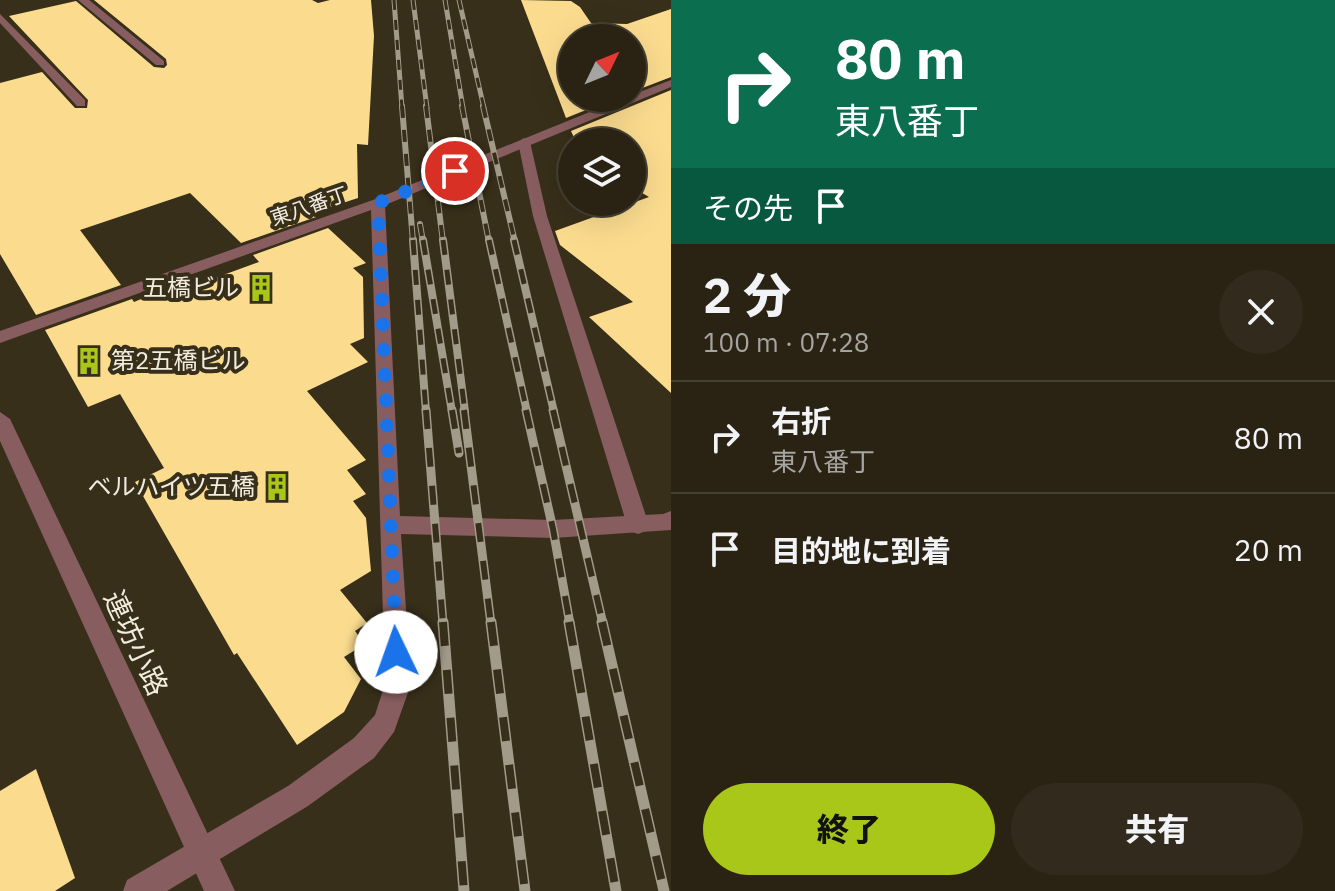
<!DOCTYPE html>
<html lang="ja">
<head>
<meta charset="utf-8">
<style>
  body { margin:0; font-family:"IBM Plex Sans","Noto Sans JP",sans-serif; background:#322b1d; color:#f1f3f6; height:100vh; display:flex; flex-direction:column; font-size:30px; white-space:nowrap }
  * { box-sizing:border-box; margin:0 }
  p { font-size:26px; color:#a5a4a0 }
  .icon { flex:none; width:44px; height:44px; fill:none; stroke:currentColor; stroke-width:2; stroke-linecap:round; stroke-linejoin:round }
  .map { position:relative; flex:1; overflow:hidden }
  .details { display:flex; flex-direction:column; background:#2a2314; width:664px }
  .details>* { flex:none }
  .guide { background:#0b6e4f; color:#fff; overflow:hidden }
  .needle { width:52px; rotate:47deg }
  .controls { position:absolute; left:558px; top:24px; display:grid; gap:16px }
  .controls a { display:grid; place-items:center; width:88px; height:88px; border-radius:50%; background:#2a2314; box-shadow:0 8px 32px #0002,0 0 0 2px #464034; font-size:40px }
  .pin { position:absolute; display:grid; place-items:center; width:68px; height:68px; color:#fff; margin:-34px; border:4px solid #fff; border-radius:50%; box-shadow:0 2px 8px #0007 }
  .me { position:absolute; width:88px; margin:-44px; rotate:357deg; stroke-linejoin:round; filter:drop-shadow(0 0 6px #0008) }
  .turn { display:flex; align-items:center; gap:28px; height:168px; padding:0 32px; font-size:36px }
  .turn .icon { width:104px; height:104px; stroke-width:2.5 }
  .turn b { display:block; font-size:56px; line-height:68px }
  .then { display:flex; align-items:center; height:76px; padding:0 32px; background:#0003; gap:16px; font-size:30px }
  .round { display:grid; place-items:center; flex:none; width:84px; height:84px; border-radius:42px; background:#322b1d }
  .head { display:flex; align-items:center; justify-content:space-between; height:136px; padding:0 32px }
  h1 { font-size:48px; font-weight:800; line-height:60px }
  .cta { display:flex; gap:16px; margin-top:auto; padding:16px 32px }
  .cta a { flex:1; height:92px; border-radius:48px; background:#a9c719; color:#111; font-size:32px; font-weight:800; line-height:92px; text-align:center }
  .cta a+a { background:#322b1d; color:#f1f3f6 }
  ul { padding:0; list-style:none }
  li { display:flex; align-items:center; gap:24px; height:112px; padding:0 32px; border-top:2px solid #464034 }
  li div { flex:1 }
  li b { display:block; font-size:30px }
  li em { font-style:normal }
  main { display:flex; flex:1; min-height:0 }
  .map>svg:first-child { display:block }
</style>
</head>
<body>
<main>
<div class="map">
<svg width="671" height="891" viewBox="0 0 671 891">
  <rect width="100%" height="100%" fill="#382f1a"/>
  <g fill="#fbdc8f">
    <polygon points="94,0 312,0 318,3 330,0 371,0 374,36 368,145 357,144 358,198 312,213 316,217 241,243 190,193 80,230 121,285 36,315 0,254 0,83 42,72 75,108 87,108 88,100 9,16 76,1 154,67 164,68 167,65 166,59"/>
    <polygon points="521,0 571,1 580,7 591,23 627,24 671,9 671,77 632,92 632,38 572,38 572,98 616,98 566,118"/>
    <polygon points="671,90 671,393 589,317 633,302 560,245 555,231 649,197 632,187 632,142 576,142 571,131"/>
    <polygon points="328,228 366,263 353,268 363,277 364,338 350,344 368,362 307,391 366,460 347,470 366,494 353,501 366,518 371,571 340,590 367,623 355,631 365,644 344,657 361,679 344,712 297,745 237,653 234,655 135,482 164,468 120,394 88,407 45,330 132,299 134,302 151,295 155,300 259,262 253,255"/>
    <polygon points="36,769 75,878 55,891 0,891 0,791"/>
  </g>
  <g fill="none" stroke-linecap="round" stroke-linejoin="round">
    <g fill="#885d5f" fill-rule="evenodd">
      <polygon points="78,0 89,0 164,61 164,65 156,65"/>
      <polygon points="0,14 85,100 85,106 77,106 0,23"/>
      <polygon points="524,138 530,142 547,216 649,525 646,531 638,534 630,531 627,525 533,216 518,142"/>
    </g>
    <polygon fill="#885d5f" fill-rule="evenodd" points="671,80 671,87 385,205 400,516 553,520 663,514 671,511 671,530 553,538 401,534 411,684 394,732 374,758 308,806 167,891 123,891 127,880 288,786 354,738 375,715 385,684 371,210 0,343 0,331 373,200 624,98 632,98 632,95"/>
    <polygon fill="#885d5f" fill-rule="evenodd" points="0,412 10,419 235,891 204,891 0,441"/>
    <g stroke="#a29b8a" stroke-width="5">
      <g id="rail-far4">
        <polyline points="394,0 402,108"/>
        <polyline points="413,0 427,108"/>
        <polyline points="445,0 463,108"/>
        <polyline points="459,0 484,108"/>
      </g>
    </g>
    <g stroke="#a29b8a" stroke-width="6">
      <g id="rail-far3">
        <polyline points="402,106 413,242"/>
        <polyline points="426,106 443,242"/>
        <polyline points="462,106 489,242"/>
        <polyline points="483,106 515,242"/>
        <polyline points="420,224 423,242"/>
      </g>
    </g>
    <g stroke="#a29b8a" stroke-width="8">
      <g id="rail-far2">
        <polyline points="413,240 426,412"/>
        <polyline points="423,240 452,412"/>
        <polyline points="443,240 465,412"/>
        <polyline points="489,240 527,412"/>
        <polyline points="514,240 554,412"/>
      </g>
    </g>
    <g stroke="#a29b8a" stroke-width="9">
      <g id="rail-far1">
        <polyline points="426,410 443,624"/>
        <polyline points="452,410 459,453"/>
        <polyline points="464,410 491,624"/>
        <polyline points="526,410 553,529 570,624"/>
        <polyline points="553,410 603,624"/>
      </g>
    </g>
    <g stroke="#a29b8a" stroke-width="11">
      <g id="rail">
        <polyline points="443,622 464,891"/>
        <polyline points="491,622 525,891"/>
        <polyline points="569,622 616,891"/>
        <polyline points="602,622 664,891"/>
      </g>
    </g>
    <use href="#rail-far4" stroke="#382f1a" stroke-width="3" stroke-dasharray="10" stroke-linecap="butt"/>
    <use href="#rail-far3" stroke="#382f1a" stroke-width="4" stroke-dasharray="12" stroke-linecap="butt"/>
    <use href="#rail-far2" stroke="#382f1a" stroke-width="5" stroke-dasharray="15" stroke-linecap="butt"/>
    <use href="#rail-far1" stroke="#382f1a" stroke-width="6" stroke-dasharray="19" stroke-linecap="butt"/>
    <use href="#rail" stroke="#382f1a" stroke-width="8" stroke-dasharray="24" stroke-linecap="butt"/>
  </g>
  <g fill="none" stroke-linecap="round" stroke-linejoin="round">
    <polyline stroke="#1a73e8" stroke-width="14" stroke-dasharray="0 25.2" points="396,652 378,203 455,171"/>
  </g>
  <defs>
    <g id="building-bare" transform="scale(2.16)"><path d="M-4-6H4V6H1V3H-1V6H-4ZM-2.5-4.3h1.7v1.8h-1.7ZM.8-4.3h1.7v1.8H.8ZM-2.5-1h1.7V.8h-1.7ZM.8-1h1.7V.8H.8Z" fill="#a9c719" stroke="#382f1a" stroke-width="2.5" paint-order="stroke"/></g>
  </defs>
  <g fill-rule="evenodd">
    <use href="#building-bare" x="261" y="288"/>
    <use href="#building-bare" x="89" y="361"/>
    <use href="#building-bare" x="277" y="487"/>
  </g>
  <g text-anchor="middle" stroke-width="8" stroke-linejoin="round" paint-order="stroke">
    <g font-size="20" fill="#f2ecdf" stroke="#382f1a">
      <text transform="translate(309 206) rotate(-19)" y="7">東八番丁</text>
    </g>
    <g font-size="24" fill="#f2ecdf" stroke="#382f1a" text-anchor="end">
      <text x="239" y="296">五橋ビル</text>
      <text x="111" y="369" text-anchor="start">第2五橋ビル</text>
      <text x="255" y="495">ベルハイツ五橋</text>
    </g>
    <g font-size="28" fill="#f2ecdf" stroke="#382f1a">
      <text transform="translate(136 643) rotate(65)" y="10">連坊小路</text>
    </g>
  </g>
</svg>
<div class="controls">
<a><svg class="needle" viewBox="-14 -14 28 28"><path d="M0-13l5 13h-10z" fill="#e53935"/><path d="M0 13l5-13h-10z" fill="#a5a4a0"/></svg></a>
<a><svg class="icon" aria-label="layers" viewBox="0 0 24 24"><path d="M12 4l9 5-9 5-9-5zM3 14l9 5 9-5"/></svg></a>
</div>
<div class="pin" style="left:455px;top:171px;background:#d93025"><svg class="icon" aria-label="arrive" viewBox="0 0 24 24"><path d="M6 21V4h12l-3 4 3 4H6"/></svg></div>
<svg class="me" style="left:396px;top:652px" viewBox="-20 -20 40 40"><circle r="19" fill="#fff"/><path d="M0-13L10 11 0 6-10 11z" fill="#1a73e8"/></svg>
</div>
<section class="details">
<div class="guide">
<div class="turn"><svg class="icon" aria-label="right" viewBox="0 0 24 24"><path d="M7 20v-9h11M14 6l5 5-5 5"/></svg><div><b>80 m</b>東八番丁</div></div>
<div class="then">その先<svg class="icon" aria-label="arrive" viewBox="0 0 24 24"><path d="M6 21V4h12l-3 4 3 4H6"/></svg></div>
</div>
<div class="head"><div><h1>2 分</h1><p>100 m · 07:28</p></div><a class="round"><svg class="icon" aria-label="close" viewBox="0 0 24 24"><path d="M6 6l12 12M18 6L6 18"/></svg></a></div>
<ul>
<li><svg class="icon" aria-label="right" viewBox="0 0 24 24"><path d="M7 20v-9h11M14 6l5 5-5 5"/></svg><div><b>右折</b><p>東八番丁</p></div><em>80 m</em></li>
<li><svg class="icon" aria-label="arrive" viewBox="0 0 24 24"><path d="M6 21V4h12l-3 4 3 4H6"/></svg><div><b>目的地に到着</b></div><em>20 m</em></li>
</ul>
<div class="cta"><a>終了</a><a>共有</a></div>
</section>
</main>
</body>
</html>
